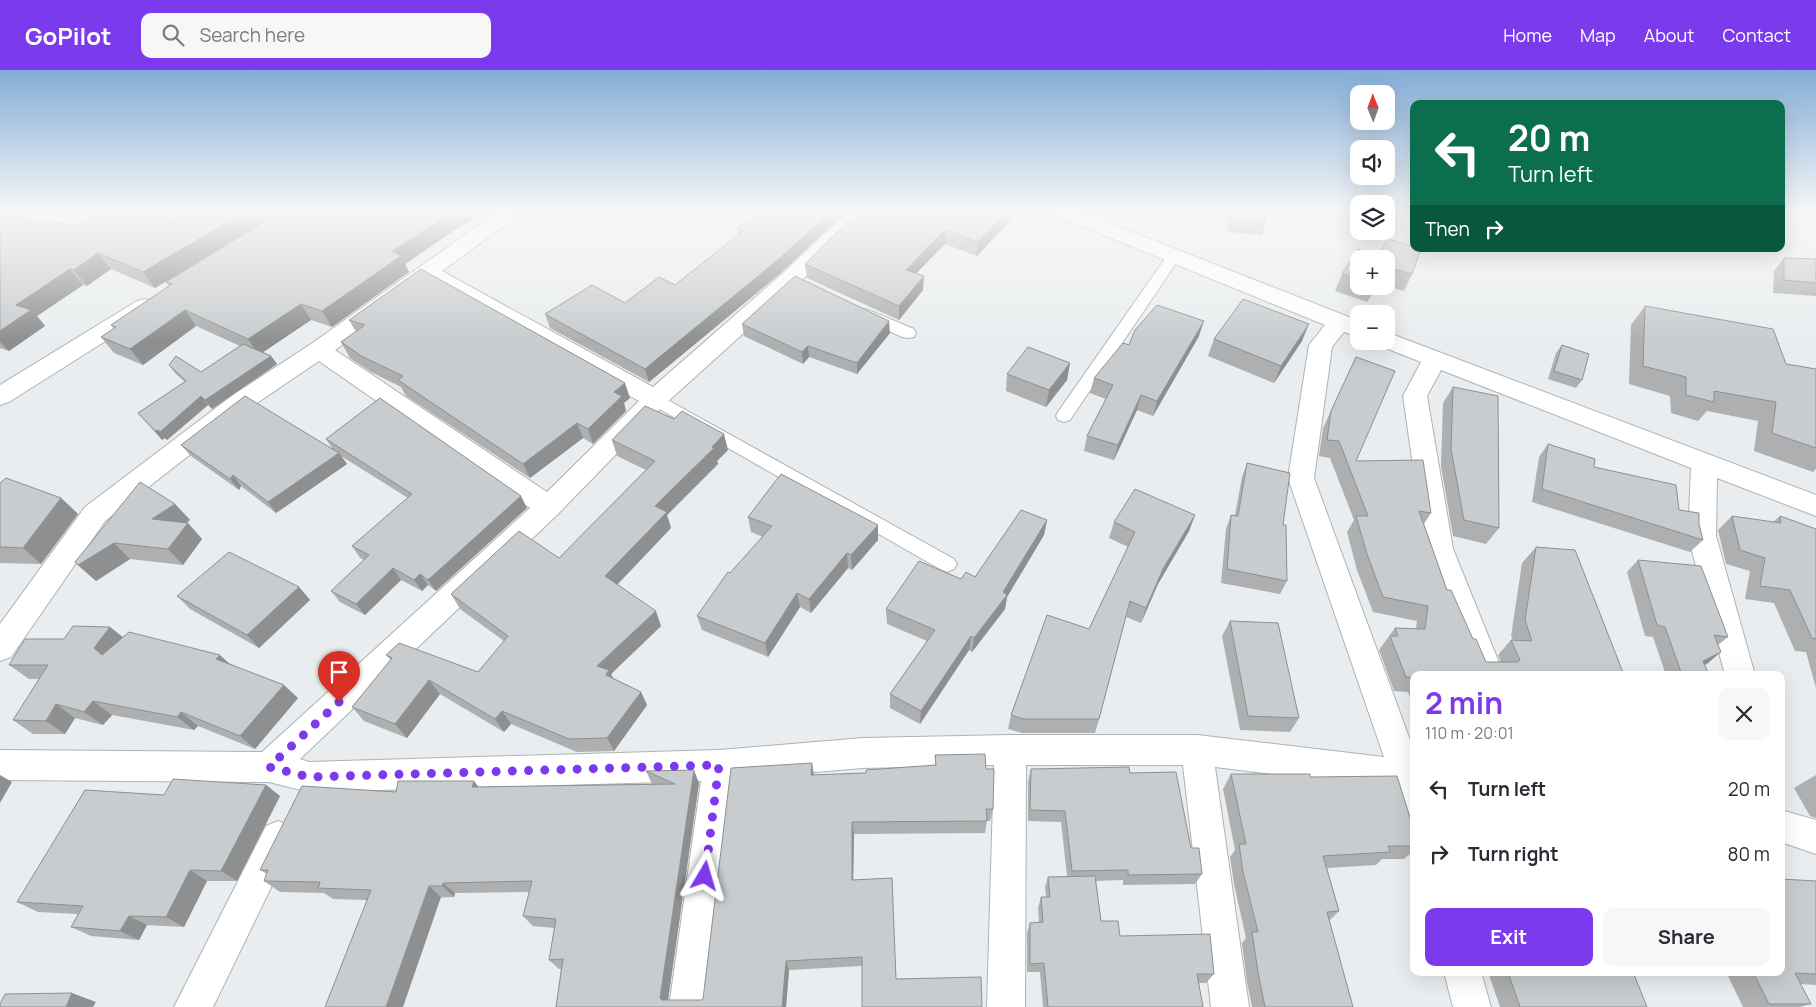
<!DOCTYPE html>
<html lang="en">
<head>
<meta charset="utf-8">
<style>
  body { margin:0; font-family:Manrope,sans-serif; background:#f7f7f7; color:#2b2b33; height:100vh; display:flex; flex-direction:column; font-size:19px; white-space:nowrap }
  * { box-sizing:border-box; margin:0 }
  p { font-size:16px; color:#7c7c81 }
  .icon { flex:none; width:28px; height:28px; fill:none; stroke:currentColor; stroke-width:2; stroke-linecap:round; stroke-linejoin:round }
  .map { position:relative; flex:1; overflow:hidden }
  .drawer { position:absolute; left:1410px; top:601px; width:375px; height:305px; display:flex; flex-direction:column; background:#fff; border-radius:10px; box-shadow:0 5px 20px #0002 }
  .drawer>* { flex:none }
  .hud { position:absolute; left:1410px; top:30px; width:375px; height:152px; border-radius:10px; box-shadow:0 5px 20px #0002; background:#0b6e4f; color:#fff; overflow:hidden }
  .needle { width:32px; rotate:359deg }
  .buttons { position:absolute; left:1350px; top:15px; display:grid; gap:10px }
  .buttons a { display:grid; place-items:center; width:45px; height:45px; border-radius:10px; background:#fff; box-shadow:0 5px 20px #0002; font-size:25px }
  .pin { position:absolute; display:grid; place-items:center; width:42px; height:42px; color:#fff; margin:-51px -21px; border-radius:50% 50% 50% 0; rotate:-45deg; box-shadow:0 0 5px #0007 }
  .pin .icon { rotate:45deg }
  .me { position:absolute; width:55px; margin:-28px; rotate:7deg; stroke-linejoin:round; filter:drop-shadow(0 0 4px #0008) }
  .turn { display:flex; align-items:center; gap:18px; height:105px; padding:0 15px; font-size:22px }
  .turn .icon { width:65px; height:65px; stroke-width:2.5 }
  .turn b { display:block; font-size:35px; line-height:42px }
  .then { display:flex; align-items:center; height:48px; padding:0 15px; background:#0003; gap:10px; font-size:19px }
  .round { display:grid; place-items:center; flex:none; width:52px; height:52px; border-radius:10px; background:#f7f7f7 }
  .head { display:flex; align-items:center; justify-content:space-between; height:85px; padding:0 15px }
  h1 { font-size:30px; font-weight:700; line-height:38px; color:#7c3aed }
  .cta { display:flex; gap:10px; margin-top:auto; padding:10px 15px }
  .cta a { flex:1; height:58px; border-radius:10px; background:#7c3aed; color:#fff; font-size:20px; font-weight:700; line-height:58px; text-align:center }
  .cta a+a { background:#f7f7f7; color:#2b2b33 }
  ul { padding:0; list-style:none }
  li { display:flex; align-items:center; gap:15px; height:65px; padding:0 15px }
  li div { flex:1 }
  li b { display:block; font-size:19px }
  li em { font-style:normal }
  header { display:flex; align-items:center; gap:30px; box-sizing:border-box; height:70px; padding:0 25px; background:#7c3aed; color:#fff }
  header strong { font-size:24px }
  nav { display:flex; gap:28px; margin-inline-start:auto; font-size:18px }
  .search { width:350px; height:45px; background:#f7f7f7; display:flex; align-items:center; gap:12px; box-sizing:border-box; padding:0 18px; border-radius:10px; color:#7c7c81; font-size:19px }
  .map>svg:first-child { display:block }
</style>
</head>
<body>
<header>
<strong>GoPilot</strong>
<div class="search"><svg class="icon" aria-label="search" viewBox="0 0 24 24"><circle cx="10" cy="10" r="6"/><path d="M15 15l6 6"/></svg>Search here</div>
<nav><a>Home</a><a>Map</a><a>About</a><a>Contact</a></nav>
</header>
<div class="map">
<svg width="1816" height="937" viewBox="0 0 1816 937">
  <rect width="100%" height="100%" fill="#eaedef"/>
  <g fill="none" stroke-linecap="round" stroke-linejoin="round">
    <g stroke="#afb2b4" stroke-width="2">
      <g id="lane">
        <polygon points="1174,182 1179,183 1181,186 1070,350 1064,352 1058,350 1056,346 1058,342 1169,183"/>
        <polygon points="866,239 914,259 916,263 914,267 908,268 902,267 861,248 858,244 861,240"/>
        <polygon points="655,323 954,489 957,494 954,499 947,502 940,499 649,333 647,329 649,325"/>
      </g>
    </g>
    <g stroke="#afb2b4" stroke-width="2">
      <g id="street">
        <path d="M 500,140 L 523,140 L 520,144 L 442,201 L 653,317 L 783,203 L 850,140 L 871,140 L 799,213 L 664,335 L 558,444 L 300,689 L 309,692 L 719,680 L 863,668 L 1010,665 L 1197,665 L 1384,687 L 1288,408 L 1309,275 L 1325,255 L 1052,144 L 1049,140 L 1076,140 L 1359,251 L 1359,267 L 1344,262 L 1332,277 L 1314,408 L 1414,681 L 1414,749 L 1402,744 L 1393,719 L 1215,697 L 1249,937 L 1211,937 L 1183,695 L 1026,695 L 1025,937 L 987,937 L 994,695 L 863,698 L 734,709 L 707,937 L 669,937 L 701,711 L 309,722 L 269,712 L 0,710 L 0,680 L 262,682 L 530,438 L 319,291 L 251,337 L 105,451 L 11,587 L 0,591 L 0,554 L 85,437 L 233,325 L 311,274 ZM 428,212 L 639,331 L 547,422 L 335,280 Z"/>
        <polygon points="145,229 153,231 156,236 153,241 9,332 0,335 0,315 137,231"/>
        <polygon points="1386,262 1816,425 1816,446 1717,408 1716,466 1755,605 1725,605 1688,466 1691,398 1441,300 1427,326 1453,479 1504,605 1474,605 1425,479 1403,326 1421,292 1378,275 1375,271 1386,271"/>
        <polygon points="1781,740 1816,750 1816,784 1781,772"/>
        <polygon points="278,751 290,756 295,768 213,937 174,937 266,756"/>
        <polygon points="1444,902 1481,902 1491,937 1453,937"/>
      </g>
    </g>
    <use href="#lane" fill="#fff" fill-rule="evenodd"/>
    <use href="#street" fill="#fff" fill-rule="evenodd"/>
  </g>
  <g fill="#adafb1">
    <polygon points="0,140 26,140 16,148 77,156 171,150 284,140 155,218 111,199 87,216 83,215 37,246 45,256 9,281 0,278"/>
    <polygon points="763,140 782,202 649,312 550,258 545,244 625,233 675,215 738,165 737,158"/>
    <polygon points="1134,140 1168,140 1165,146"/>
    <polygon points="1227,140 1265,140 1266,152 1262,165 1228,162"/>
    <polygon points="1781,140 1816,140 1816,146 1784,145 1781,142"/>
    <polygon points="1017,143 977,186 945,174 916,203 923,220 899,250 807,208 805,194"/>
    <polygon points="453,161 405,194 409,202 332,257 311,250 263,282 271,286 277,294 212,339 208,335 167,370 165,368 162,370 138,343 185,312 176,304 169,295 201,302 240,276 196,256 143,295 114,283 101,267 114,259 111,255 169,216 166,212"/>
    <polygon points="1387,169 1414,176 1414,179 1421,179 1412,204 1404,221 1386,216 1386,189 1359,189 1359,216 1377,216 1367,232 1335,221 1342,204 1358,179 1379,186"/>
    <polygon points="1784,188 1816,189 1816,226 1773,223 1774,201"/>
    <polygon points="1645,236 1786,294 1816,299 1816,399 1813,402 1754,381 1758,351 1707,341 1698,351 1671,343 1670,326 1629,314 1631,255"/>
    <polygon points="349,250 630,328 624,333 626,341 593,374 583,368 530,408 406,326 401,317 371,302 350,288 341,272 356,262"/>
    <polygon points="742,254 890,263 857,304 809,287 803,294 744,266"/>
    <polygon points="1199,266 1153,346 1137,340 1114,390 1084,381 1087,366 1106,329 1090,323 1094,308 1129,275"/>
    <polygon points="1214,269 1302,271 1274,313 1208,286"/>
    <polygon points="1562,275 1582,310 1576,318 1548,309 1556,283"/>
    <polygon points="1356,287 1356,391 1431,443 1424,454 1447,520 1473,569 1486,592 1501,592 1498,585 1511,570 1513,570 1511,566 1522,493 1536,477 1624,605 1414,605 1414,639 1408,622 1394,621 1379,580 1395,558 1416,558 1417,551 1373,542 1357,500 1347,462 1354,450 1330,388 1319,386 1323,358"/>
    <polygon points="1070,293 1067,310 1046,337 1006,321 1007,304"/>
    <polygon points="1453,317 1499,458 1486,474 1453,466 1441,396 1443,333"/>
    <polygon points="326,369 527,438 436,521 428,515 422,521 401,510 365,545 340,532 331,521 364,490 360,488 352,476 408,428 341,386 347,394 276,443 241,416 239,420 191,386 181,375 332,378"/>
    <polygon points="612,370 728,380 717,391 718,394 667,445 671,458 617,515 661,556 611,604 613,608 641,622 647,635 614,681 577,682 511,654 504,662 440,624 407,668 364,651 352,637 391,590 386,585 478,602 504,571 460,539 451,524 559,488 646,400 617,386"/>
    <polygon points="1548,374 1594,397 1699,454 1703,470 1690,482 1532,432 1539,387"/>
    <polygon points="1247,393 1283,455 1287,511 1280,524 1221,513 1226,459 1231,445 1235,445 1242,407"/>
    <polygon points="0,413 61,428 78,444 41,494 0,493"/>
    <polygon points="175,434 190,450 187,453 202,469 183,495 130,489 96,511 78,495"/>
    <polygon points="1195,445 1189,461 1158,514 1141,553 1126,547 1099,649 1095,663 1022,663 1008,659 1011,645 1089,559 1128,477 1109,468 1114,452"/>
    <polygon points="1732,446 1773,452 1780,446 1816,459 1816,618 1806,582 1795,581 1774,533 1745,529 1750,501 1726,494 1718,460"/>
    <polygon points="748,447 878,455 878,470 852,500 848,498 811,543 800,537 768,587 702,560 697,546 763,467 751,462"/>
    <polygon points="1047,450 1044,465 1007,527 1005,539 972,582 969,580 920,654 890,638 890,624 927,571 887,554 886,539 961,509 975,507"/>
    <polygon points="1638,490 1728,567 1718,575 1708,593 1705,595 1709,605 1666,605 1653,567 1645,566 1627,502"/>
    <polygon points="299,517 310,530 259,578 190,539 177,526"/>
    <polygon points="1230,551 1299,648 1290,662 1240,660 1222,566"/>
    <polygon points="110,557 123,567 229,593 298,628 255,679 198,656 194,660 112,645 103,655 75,648 65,664 33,664 13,650 39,609 29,609 9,595 64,569"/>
    <polygon points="935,685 986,699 993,739 990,751 987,751 985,763 854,764 853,810 892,808 862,937 862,896 789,900 786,937 556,937 561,899 559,899 549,890 554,858 533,856 523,846 530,822 455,823 454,827 367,830 333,829 324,823 280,822 264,811 267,804 260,800 396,722 478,717 652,714 646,701 699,713 668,930 701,930 703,929 814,705 866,703 935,695"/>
    <polygon points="1031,699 1130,703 1191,778 1202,804 1195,814 1123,815 1123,810 1096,811 1101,851 1120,866 1214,904 1206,913 1198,913 1203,937 1043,937 1040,902 1027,902 1027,863 1030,853 1039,852 1038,838 1041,827 1046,827 1045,817 1048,807 1067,806 1061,752 1028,751 1028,711"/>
    <polygon points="1231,704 1310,707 1414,760 1414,781 1404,789 1382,789 1376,795 1327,798 1339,841 1329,851 1353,937 1252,937 1247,912 1242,873 1246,868 1234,814 1230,787 1235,780 1223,719"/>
    <polygon points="1816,705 1816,748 1810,746 1794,718"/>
    <polygon points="266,715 280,726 237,811 207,811 184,857 147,855 139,870 91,866 71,857 78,844 38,842 17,832 164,725"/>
    <polygon points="1816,811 1816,915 1800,914 1811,934 1800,937 1743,937 1726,902 1781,902"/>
    <polygon points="1488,902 1633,902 1647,937 1500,937"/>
  </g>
  <g fill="#8d8f90">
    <polygon points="0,140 26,140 2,160 0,157"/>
    <polygon points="248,140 284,140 155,218 143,202"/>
    <polygon points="456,140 489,140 453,161 405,194 409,202 332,257 322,241 392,181"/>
    <polygon points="833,140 848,140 782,202 649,312 645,299"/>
    <polygon points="1008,140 1017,140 1017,143 977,186 978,172"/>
    <polygon points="945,160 945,174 906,214 906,200"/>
    <polygon points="98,183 111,199 87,216 74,200"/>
    <polygon points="70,199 83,215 37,246 45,256 9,281 0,272 0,261 16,235"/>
    <polygon points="924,206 923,220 899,250 899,236"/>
    <polygon points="1375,216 1377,216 1367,232"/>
    <polygon points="301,234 311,250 259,285 248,269"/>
    <polygon points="185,240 196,256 143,295 130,279"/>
    <polygon points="889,251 890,263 857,304 857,293"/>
    <polygon points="1204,251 1199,266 1153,346 1157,331"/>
    <polygon points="1309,254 1302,271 1274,313 1281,296"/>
    <polygon points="808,276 809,287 803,294 802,282"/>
    <polygon points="271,286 277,294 212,339 205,330"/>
    <polygon points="1070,293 1067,310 1046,337 1049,320"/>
    <polygon points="625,313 630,328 624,333 626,341 593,374 588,359 614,322"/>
    <polygon points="1141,325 1137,340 1114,390 1118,375"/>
    <polygon points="201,326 208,335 167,370 160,362"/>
    <polygon points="577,353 583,368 530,408 523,394"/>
    <polygon points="158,360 165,368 162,370 155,361"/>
    <polygon points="724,364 728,380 717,391 718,394 667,445 671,458 611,521 605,506 655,436"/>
    <polygon points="339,383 347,394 276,443 268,432"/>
    <polygon points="233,405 241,416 239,420 230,409"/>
    <polygon points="521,426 527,438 436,521 428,510"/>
    <polygon points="61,428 78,444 41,494 23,478"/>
    <polygon points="175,434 190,450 168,465 152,449"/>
    <polygon points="1195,445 1189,461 1158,514 1141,553 1146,538 1163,499"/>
    <polygon points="1047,450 1044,465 1007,527 1005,539 972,582 974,568"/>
    <polygon points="188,453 202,469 183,495 168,479"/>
    <polygon points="878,455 878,470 852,500 851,485"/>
    <polygon points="114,473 130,489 96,511 78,495"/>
    <polygon points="847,483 848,498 811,543 809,529"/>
    <polygon points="393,498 401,510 365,545 356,534"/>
    <polygon points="420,504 428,515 422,521 414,510"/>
    <polygon points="299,517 310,530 259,578 247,565"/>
    <polygon points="797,523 800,537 768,587 765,573"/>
    <polygon points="656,541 661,556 611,604 616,614 597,596"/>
    <polygon points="110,557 127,571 102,585 94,578"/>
    <polygon points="971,566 969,580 920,654 921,641"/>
    <polygon points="1721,582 1708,593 1690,602 1703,591"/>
    <polygon points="220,585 235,599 216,589"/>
    <polygon points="429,610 440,624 407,668 395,654"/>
    <polygon points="284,615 298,628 255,679 240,666"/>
    <polygon points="641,622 647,635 614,681 607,668"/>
    <polygon points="93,631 112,645 103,655 84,642"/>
    <polygon points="56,634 75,648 65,664 46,651"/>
    <polygon points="502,641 511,654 504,662 495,649"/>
    <polygon points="181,642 198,656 194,660 177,647"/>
    <polygon points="812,693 814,706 811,705"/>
    <polygon points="694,700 699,713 667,937 660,928"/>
    <polygon points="0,705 12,712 0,733"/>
    <polygon points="474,711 484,724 472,717"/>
    <polygon points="266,715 280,726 237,811 221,801"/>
    <polygon points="852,752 854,764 853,821 852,810"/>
    <polygon points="190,800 207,811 184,857 166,847"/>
    <polygon points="443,813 455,823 454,827 442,816"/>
    <polygon points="429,816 441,827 403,937 386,937"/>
    <polygon points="129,846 147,855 139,870 120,861"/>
    <polygon points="786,891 789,900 786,937 782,937"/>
    <polygon points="72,923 96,932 93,937 66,937"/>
  </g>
  <g fill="#c9ccce" stroke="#8d8f90">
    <polygon points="99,140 115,140 171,150 185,140 248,140 143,202 98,183 74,200 70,199 16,235 31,240 0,261 0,145 77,156"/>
    <polygon points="284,140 456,140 392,181 401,186 322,241 301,234 248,269 185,240 130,279 101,267 116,257 111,255 172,214 166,212"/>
    <polygon points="763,140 833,140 780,188 645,299 545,244 592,215 625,233 659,207 675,215 743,161 737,158"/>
    <polygon points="859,140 1008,140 978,172 945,160 906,200 924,206 899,236 805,194"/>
    <polygon points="1232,140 1265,140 1266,152 1232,149"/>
    <polygon points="1387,169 1414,176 1414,179 1421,179 1412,204 1386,197 1386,189 1359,189 1359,209 1342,204 1358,179 1379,186"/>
    <polygon points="1784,188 1816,189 1816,213 1784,210"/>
    <polygon points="421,199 625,313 614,322 622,326 588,359 577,353 523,394 398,310 403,306 363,287 341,272 365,255 349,250"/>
    <polygon points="795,206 889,251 857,293 808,276 802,282 742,254"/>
    <polygon points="1243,229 1309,254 1281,296 1214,269"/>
    <polygon points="1157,235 1204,251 1157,331 1141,325 1118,375 1087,366 1113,315 1094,308 1123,273 1129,275 1135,260"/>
    <polygon points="1645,236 1773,259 1786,294 1816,299 1816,378 1772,363 1776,332 1714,321 1714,332 1686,325 1686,307 1643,296"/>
    <polygon points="243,274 271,286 205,330 201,326 160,362 158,360 155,361 138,343 186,311 169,295 176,286 201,302"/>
    <polygon points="1562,275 1589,284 1582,310 1554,301"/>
    <polygon points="1028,277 1070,293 1049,320 1007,304"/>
    <polygon points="1356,287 1395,301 1356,391 1423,390 1431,443 1419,441 1447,520 1451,520 1473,569 1476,569 1486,592 1518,592 1520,590 1511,570 1532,571 1525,550 1536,477 1575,480 1624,605 1414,605 1414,607 1406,607 1390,566 1398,566 1395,558 1425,559 1428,536 1383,527 1367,484 1356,446 1368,446 1339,371 1327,370 1331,341"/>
    <polygon points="1453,317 1498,326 1499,458 1464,450 1451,379"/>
    <polygon points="245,326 339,383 268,432 233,405 230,409 181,375"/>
    <polygon points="380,328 521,426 428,510 420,504 414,510 393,498 356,534 331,521 369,485 352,476 412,424 326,369"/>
    <polygon points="645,336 674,349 682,341 724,364 712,377 714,378 655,436 667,442 605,506 656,541 597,596 609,600 606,605 641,622 607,668 569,669 502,641 495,649 429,610 395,654 352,637 392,588 386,585 399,573 478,602 508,566 451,524 519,461 559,488 655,391 612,370"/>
    <polygon points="1548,374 1595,389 1594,397 1676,415 1679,440 1699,443 1699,454 1703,470 1542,419"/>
    <polygon points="1247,393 1290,403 1283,455 1286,455 1287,511 1227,499 1231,445 1238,446"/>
    <polygon points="781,404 878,455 851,485 847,483 809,529 797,523 765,573 697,546 728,502 730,503 772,456 748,447"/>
    <polygon points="6,408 61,428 23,478 0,477 0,413"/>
    <polygon points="140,412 175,434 152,449 188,453 168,479 114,473 78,495 75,492"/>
    <polygon points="1135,419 1195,445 1163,499 1146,538 1130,531 1099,649 1024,649 1011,645 1047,545 1089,559 1135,462 1114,452"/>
    <polygon points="1021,440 1047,450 1003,522 1007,525 974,568 971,566 921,641 890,624 935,560 886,539 919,491 961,509 966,502 975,507"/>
    <polygon points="1732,446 1781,453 1780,446 1816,459 1816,569 1812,568 1790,520 1760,516 1765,488 1740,480"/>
    <polygon points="229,482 299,517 247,565 177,526"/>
    <polygon points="1638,490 1701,496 1728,567 1714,565 1721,582 1703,591 1709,605 1682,605 1665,557 1657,555"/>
    <polygon points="1230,551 1278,553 1299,648 1248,646"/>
    <polygon points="73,556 110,557 94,578 102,585 129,562 220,585 216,589 284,615 240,666 181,642 177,647 93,631 84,642 56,634 46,651 13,650 48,595 9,595 25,569 64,569"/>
    <polygon points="985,684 986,699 994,699 993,739 986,739 987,751 852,752 852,810 892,808 896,909 981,907 982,937 862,937 862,887 786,891 782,937 556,937 563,889 549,890 556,849 523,846 532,811 443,813 442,816 429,816 386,937 325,937 371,820 318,818 320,812 264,811 268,800 260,800 302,716 396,722 398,711 474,711 472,717 675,714 646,701 694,700 660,928 662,930 701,930 703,929 731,698 812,693 811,705 866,703 866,700 936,695 935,685"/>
    <polygon points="1129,697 1130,703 1176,702 1191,778 1199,778 1202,804 1128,805 1128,800 1072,801 1065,741 1030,740 1031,699"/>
    <polygon points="1231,704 1310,704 1310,707 1397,706 1414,760 1414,776 1388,776 1390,782 1323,786 1339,841 1327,842 1353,937 1265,937 1258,902 1252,862 1258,862 1243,802 1239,774 1246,774"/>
    <polygon points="173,709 266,715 221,801 190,800 166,847 129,846 120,861 71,857 83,836 17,832 85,720 164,725"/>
    <polygon points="1095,806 1101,851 1118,851 1120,866 1210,864 1214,904 1197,904 1203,937 1048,937 1044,893 1030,894 1030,853 1043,852 1041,827 1050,827 1048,807"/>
    <polygon points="1781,809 1816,811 1816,904 1795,903 1811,934 1769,934 1753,902 1781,902"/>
    <polygon points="1508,902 1633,902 1647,937 1520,937"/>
    <polygon points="72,923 66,937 0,937 0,934 5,924"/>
  </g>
  <linearGradient id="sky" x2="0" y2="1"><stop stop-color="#83acd6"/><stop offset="0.52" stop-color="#f6f7f8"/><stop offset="1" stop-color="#f6f7f8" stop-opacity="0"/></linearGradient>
  <rect width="1816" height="271" fill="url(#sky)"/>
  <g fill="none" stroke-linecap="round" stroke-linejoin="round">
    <polyline stroke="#7c3aed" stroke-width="9" stroke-dasharray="0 16.2" points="339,632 269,697 309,707 719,695 705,806"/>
  </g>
</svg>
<div class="buttons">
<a><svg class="needle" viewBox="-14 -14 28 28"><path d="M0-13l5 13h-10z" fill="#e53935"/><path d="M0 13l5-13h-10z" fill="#7c7c81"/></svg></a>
<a><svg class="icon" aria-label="sound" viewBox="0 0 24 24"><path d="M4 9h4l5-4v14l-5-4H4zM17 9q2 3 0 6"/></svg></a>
<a><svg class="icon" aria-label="layers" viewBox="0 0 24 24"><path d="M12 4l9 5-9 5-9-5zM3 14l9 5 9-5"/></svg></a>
<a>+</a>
<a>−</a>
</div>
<div class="pin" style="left:339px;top:632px;background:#d93025"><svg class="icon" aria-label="arrive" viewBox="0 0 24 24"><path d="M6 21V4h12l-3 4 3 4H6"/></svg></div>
<svg class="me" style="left:705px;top:806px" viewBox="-20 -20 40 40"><path d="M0-17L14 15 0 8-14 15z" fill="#7c3aed" stroke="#fff" stroke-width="4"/></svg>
<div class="hud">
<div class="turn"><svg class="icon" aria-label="left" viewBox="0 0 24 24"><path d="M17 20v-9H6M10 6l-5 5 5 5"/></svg><div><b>20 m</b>Turn left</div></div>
<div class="then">Then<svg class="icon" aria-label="right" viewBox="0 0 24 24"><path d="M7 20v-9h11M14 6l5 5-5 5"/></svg></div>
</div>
<section class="drawer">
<div class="head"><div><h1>2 min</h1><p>110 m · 20:01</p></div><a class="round"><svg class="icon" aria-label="close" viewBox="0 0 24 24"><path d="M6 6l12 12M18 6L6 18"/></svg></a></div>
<ul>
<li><svg class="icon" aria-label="left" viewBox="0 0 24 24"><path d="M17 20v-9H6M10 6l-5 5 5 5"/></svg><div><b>Turn left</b></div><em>20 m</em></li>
<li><svg class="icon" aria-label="right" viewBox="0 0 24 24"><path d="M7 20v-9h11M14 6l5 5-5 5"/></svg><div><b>Turn right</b></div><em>80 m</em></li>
</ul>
<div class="cta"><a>Exit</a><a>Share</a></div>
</section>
</div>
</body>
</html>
